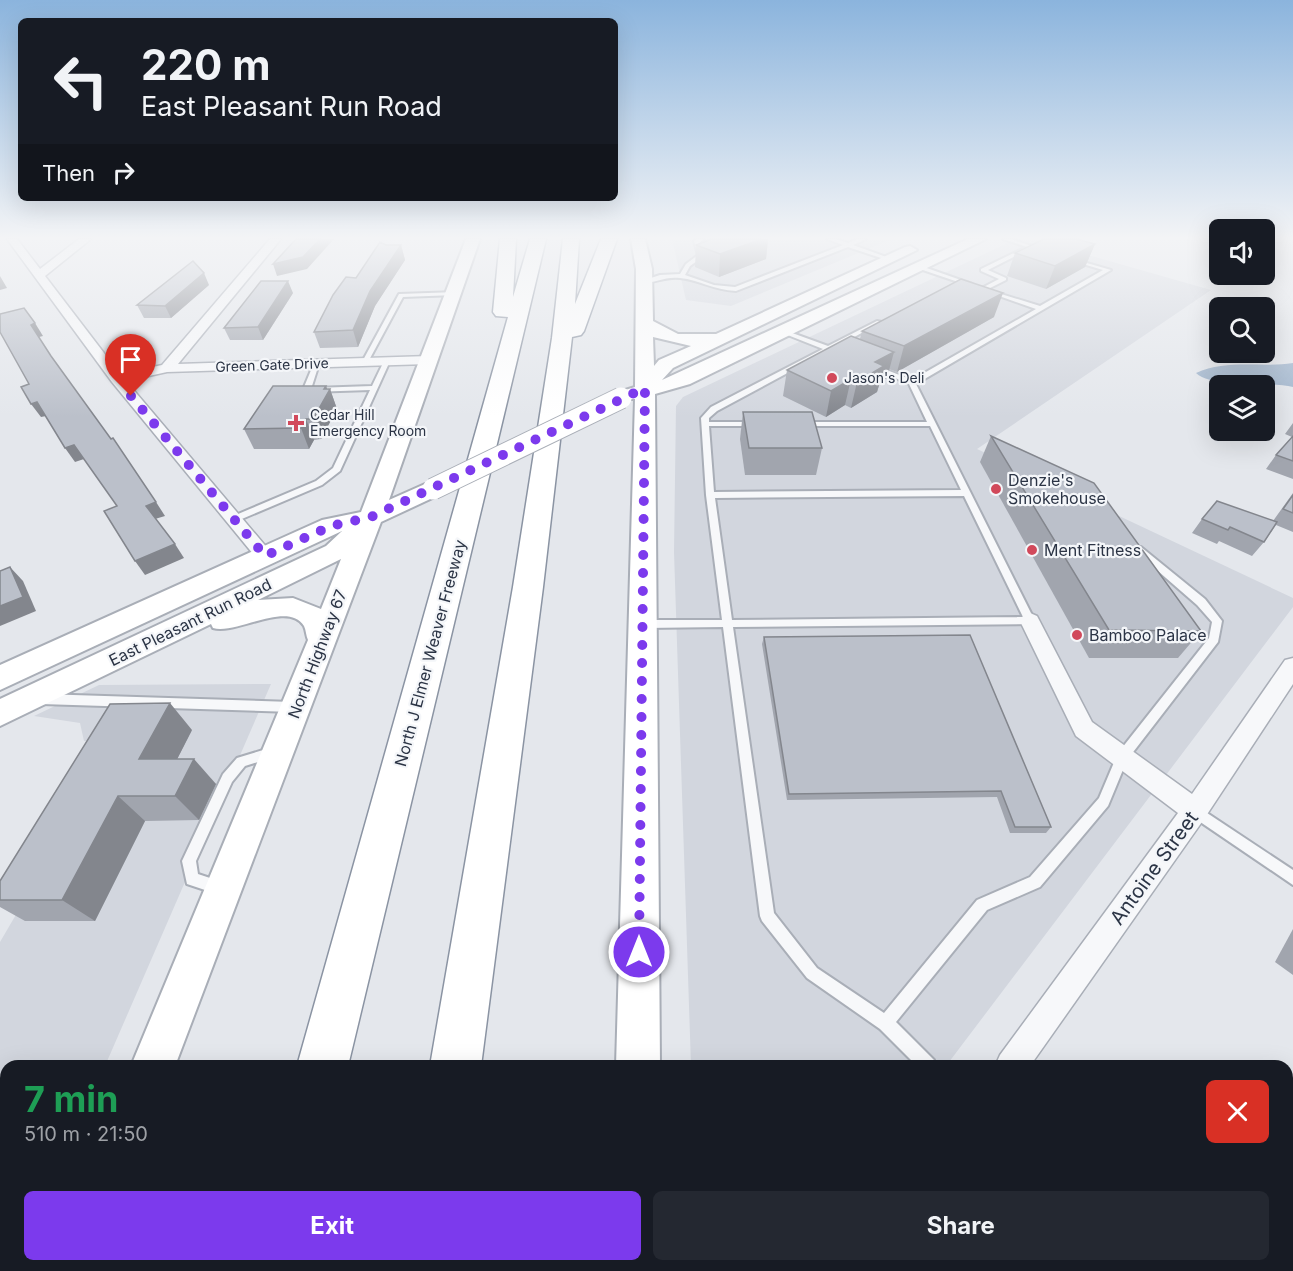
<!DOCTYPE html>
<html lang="en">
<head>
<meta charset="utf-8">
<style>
  body { margin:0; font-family:Inter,sans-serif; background:#242831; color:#f1f3f6; height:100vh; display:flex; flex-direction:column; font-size:22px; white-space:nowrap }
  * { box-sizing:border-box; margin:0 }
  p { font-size:20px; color:#9ea1a6 }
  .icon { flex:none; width:33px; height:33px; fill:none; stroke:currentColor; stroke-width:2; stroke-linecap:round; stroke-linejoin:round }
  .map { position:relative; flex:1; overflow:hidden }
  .sheet { position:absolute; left:0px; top:1060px; width:1293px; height:212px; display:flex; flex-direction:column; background:#171b24; border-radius:18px 18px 0 0; box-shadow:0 6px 24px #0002 }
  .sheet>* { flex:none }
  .guide { position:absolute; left:18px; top:18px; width:600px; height:183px; border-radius:9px; box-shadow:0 6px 24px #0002; background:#171b24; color:#f1f3f6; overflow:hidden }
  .fabs { position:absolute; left:1209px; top:219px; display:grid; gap:12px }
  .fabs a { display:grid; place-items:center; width:66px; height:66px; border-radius:9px; background:#171b24; box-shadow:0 6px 24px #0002; font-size:30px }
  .pin { position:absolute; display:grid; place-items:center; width:51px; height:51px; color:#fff; margin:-62px -26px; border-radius:50% 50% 50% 0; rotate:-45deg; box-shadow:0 0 6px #0007 }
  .pin .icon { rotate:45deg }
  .me { position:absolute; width:66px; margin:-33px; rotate:0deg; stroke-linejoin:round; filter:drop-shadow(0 0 4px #0008) }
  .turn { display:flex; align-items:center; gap:21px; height:126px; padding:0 24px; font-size:27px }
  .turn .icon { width:78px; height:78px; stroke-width:2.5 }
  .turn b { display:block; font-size:42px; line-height:51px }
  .then { display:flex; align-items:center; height:57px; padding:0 24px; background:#0003; gap:12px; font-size:22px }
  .round { display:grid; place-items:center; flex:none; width:63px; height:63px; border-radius:9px; background:#242831 }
  .overview { display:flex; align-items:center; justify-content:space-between; height:102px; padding:0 24px }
  h1 { font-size:36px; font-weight:700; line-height:45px; color:#1e9e55 }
  .button { display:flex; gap:12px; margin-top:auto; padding:12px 24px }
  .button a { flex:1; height:69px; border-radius:9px; background:#7c3aed; color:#fff; font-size:24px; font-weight:700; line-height:69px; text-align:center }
  .button a+a { background:#242831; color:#f1f3f6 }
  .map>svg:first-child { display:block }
</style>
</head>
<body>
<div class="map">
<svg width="1293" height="1271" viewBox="0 0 1293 1271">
  <rect width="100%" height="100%" fill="#e4e7ec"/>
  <g fill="#d2d6de">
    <polygon points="672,239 892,239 731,306 686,300"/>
    <polygon points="1016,239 1032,239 1211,290 977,449 1293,598 1293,607 946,1066 691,1066 674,552 676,406 683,397"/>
    <polygon points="271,684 105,1066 6,1066 6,1086 0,1086 0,942 117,742 84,741 80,723 34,716 99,685"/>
  </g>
  <path fill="#9fb4cc" d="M 1293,363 L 1293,387 C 1269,381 1213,389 1196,373 C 1226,359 1261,368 1293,363 Z"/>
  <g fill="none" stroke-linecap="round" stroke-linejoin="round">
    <g stroke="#a9aeb7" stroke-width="4">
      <g id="service">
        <path d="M 697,239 L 704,239 L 700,242 L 704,256 L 690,266 L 685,275 L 714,285 L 735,287 L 843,245 L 827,239 L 835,239 L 848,243 L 858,239 L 866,239 L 853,245 L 892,259 L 887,260 L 848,247 L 736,291 C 713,290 700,280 680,278 C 666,276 655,283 642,283 L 642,281 L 660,275 L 680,274 L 686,264 L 698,255 L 694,241 Z"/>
        <polygon points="1003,239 1011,239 1035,247 1030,248"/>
        <polygon points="1024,248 1029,249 988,270 1006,278 1006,280 978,294 974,294 974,292 999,279 981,271 981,269"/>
        <path d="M 1073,259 L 1111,270 L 916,384 L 1035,621 L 1034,624 L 733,627 L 774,913 L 817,968 L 884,1013 L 977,900 L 1030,877 L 1099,798 L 1118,753 L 1209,638 L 1212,622 L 1197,605 L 1135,551 L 1133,549 L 1135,547 L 1141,547 L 1205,599 L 1222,621 L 1218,642 L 1127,760 L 1108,806 L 1040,887 L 987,910 L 896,1022 L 934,1060 L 936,1066 L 917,1066 L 880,1029 L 807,978 L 762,921 L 760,916 L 723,627 L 645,628 L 640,624 L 645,620 L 722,620 L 706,495 L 701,418 L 711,407 L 823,349 L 780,332 L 780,330 L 784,330 L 828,346 L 877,321 L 882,322 L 717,411 L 709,418 L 709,422 L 755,422 L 759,424 L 755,426 L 709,426 L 714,492 L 961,490 L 930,426 L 801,426 L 797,424 L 801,422 L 927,422 L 909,384 L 875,369 L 875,367 L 879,367 L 912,380 L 1036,309 L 988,292 L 988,290 L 1040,306 L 1103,270 L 1073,261 ZM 964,496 L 1023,617 L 732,620 L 715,498 Z"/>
        <polygon points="917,266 921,266 972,284 967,285 917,268"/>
        <polygon points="457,292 457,294 455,295 403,297 368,362 363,363 362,362 399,294"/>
        <polygon points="387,359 390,361 340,471 322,485 237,521 231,521 231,517 316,481 333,468 370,390 310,392 304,387 314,363 319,364 312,386 314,388 372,386 384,361"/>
        <polygon points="41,694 292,702 296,704 298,707 296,710 292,712 41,704 37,702 35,699 37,696"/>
        <polygon points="273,747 277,748 279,752 277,756 245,766 232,782 196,861 198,874 225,883 227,888 225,893 220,895 187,884 182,861 223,774 237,758"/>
        <polygon points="1195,805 1293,870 1293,885 1190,815 1189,811 1190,807"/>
        <polygon points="6,1170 6,1197 0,1200 0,1173"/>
        <polygon points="0,1248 6,1250 6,1266 13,1267 6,1269 0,1267"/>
        <polygon points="1047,1266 1066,1266 1064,1271 1045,1271"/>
        <polygon points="1120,1266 1141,1266 1143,1271 1122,1271"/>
      </g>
    </g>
    <g stroke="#a9aeb7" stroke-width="3">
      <g id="minor">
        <polygon points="7,239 17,239 40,269 79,239 91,239 45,276 120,374 162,365 270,239 281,239 178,364 429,356 436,360 429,364 167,372 126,381 274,556 272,560 258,560 112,382"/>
        <polygon points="1030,613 1037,616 1092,722 1192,794 1285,660 1293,658 1293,684 1204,819 1030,1066 995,1066 1000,1055 1178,813 1076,736 1020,621 1023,616"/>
        <polygon points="841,1266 882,1266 880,1271 839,1271"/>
      </g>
    </g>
    <g stroke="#a9aeb7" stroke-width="4">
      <g id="secondary">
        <path d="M 466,239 L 480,239 L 389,500 L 425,484 L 441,484 L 445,489 L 441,494 L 381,522 L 175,1066 L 131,1066 L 308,640 C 306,636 306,630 304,626 C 288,600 236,635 213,628 L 211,624 L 0,726 L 0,699 L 326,546 L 342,531 L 0,690 L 0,665 L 322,520 L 361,512 ZM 341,559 L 321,609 L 293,598 L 258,600 Z"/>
        <path d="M 631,239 L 645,239 L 652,269 L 653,321 L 678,334 L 716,334 L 905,247 L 910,246 L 917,250 L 673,368 L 662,380 L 968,239 L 986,239 L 690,384 L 655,394 L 660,1066 L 616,1066 L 635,399 L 622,399 L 619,395 L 622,391 L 635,387 L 636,269 ZM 653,337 L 691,346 L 659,360 L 654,366 Z"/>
        <polygon points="48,1266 100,1266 98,1271 46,1271"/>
        <rect x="611" y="1266" width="52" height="5"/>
      </g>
    </g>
    <g stroke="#8b94a3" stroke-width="3">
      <g id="motorway">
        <polygon points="500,239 516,239 513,297 530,239 546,239 348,1066 297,1066 508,317 496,316 493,312"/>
        <polygon points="563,239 579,239 575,304 601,239 617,239 584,331 581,335 572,337 543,587 481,1066 430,1066 513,587 552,338"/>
        <polygon points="240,1266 300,1266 299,1271 239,1271"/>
        <polygon points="394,1266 454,1266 453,1271 393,1271"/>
      </g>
    </g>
    <use href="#service" fill="#f7f8fa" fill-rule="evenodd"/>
    <use href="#minor" fill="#f7f8fa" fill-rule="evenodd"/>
    <use href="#secondary" fill="#fff" fill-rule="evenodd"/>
    <use href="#motorway" fill="#fff" fill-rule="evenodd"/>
    <g stroke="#a9aeb7" stroke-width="23" stroke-linecap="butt">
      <polyline id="secondary-bridge" points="433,489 621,398"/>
    </g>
    <use href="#secondary-bridge" stroke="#fff" stroke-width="21"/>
  </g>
  <g fill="#a1a5ae">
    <polygon points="712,239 768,239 766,259 719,277 695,267 696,245"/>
    <polygon points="1095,244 1085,267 1046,289 1007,276 1015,253"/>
    <polygon points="386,245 401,245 405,260 375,306 358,347 320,348 314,332 356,278"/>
    <polygon points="209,285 171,318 144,318 137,305"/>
    <polygon points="293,293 263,340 230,340 224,328"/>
    <polygon points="994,317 897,372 889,369 887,378 880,382 877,392 851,408 845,405 826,417 783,396 787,370 860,339 862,331"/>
    <polygon points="326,386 327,389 330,389 337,409 321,439 314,440 309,449 254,449 244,429"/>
    <polygon points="743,412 822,448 816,475 745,475 740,439"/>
    <polygon points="1293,423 1293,479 1266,469 1276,455 1292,437 1285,434"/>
    <polygon points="991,436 1201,631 1178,658 1089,658 980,462"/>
    <polygon points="1293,493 1293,532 1276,525 1264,542 1252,556 1219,541 1217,544 1192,533 1202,519 1273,521"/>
    <polygon points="970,635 1051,827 1046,833 1010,833 997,797 787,800 762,644 764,637"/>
    <polygon points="192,730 177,759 216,784 199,820 145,821 95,921 25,921 0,907 0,881"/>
    <polygon points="1293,929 1293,975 1275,962"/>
    <polygon points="0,1083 6,1084 6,1120 0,1120"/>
  </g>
  <g fill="#83868d">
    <polygon points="320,239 334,239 307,269 277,276 273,264"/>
    <polygon points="762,239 768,239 766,259 719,277 720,254"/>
    <polygon points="1095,244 1085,267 1046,289 1055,266"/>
    <polygon points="401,245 405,260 375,306 358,347 353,330 370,291"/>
    <polygon points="204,273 209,285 171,318 165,306"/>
    <polygon points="0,276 7,288 0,290"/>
    <polygon points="288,281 293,293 263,340 258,327"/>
    <polygon points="1003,293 994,317 897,372 904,346"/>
    <polygon points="35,323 43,336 39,337 31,325"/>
    <polygon points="894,352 887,378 880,382 877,392 851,408 857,382 875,362"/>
    <polygon points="851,379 845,405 826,417 831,391"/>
    <polygon points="326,386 328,392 330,389 337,409 321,439 313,419"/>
    <polygon points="37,402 46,416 41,417 31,404"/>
    <polygon points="306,419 314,440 309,449 301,428"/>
    <polygon points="74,445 84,459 75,462 65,448"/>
    <polygon points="156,502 165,516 155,519 146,506"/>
    <polygon points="175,544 184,558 145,575 135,561"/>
    <polygon points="10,567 23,581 36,611 0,626 0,606"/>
    <polygon points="170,703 192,730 164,785 139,759"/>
    <polygon points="194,759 216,784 199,820 175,796"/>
    <polygon points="118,796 145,821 95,921 62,900"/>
    <polygon points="2,1082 6,1084 6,1116 0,1114 0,1086"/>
  </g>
  <g fill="#bbc0ca" stroke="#83868d" stroke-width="1.5">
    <polygon points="296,239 320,239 303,257 273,264"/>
    <polygon points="712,239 762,239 720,254 696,245"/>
    <polygon points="1044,239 1076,239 1095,244 1055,266 1015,253"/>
    <polygon points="380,242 386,245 401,245 370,291 353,330 314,332 333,295 346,277 356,278"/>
    <polygon points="193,261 204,273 165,306 137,305"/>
    <polygon points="961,279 1003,293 904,346 862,331"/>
    <polygon points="261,281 288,281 258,327 224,328"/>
    <polygon points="24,308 35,323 31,325 51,356 111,439 113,438 156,502 146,506 175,544 135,561 104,511 117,506 74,445 65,448 37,402 31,404 21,387 29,384 0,332 0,314"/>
    <polygon points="851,336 894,352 875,362 884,366 857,382 851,379 831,391 787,370"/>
    <polygon points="273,386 326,386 324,389 330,389 313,419 306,419 301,428 244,429"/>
    <polygon points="743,412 812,412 822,448 749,448"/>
    <polygon points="991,436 1094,483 1201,631 1109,630"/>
    <polygon points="1293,436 1293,461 1276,455"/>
    <polygon points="1293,495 1293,513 1283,509"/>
    <polygon points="1217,501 1277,522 1264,542 1230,527 1228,530 1202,519"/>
    <polygon points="10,567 23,597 0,606 0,571"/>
    <polygon points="970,635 1051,827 1015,827 1001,791 789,794 764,637"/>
    <polygon points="170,703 139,759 194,759 175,796 118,796 62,900 0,900 0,881 110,704"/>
    <polygon points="1287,1179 1293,1184 1293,1195 1287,1209"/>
  </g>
  <linearGradient id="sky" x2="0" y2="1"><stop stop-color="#8bb4dd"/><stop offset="0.57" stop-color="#f3f4f6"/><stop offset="1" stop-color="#f3f4f6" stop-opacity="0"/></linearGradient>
  <rect width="1293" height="417" fill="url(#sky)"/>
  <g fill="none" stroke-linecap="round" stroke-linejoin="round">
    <polyline stroke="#7c3aed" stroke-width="10" stroke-dasharray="0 18" points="131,396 265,556 331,526 371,517 645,388 639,952"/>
  </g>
  <g fill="#d1495b" stroke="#f4f6f9" stroke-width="2">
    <circle cx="832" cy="378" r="6"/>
    <path d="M293 414h6v6h6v6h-6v6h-6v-6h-6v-6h6z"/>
    <circle cx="996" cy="489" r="6"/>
    <circle cx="1032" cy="550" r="6"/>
    <circle cx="1077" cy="635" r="6"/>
  </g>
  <g text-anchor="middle" stroke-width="4.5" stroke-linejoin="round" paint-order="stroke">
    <g font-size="14" fill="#2b3445" stroke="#f4f6f9">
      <text transform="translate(272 365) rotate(-2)" y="5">Green Gate Drive</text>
    </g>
    <g font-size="14" fill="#2b3445" stroke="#f4f6f9" text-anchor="start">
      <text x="844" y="383">Jason's Deli</text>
      <text x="310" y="420">Cedar Hill<tspan x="310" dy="16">Emergency Room</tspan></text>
    </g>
    <g font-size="16" fill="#2b3445" stroke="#f4f6f9" text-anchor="start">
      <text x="1008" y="486">Denzie's<tspan x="1008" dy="18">Smokehouse</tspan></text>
      <text x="1044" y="556">Ment Fitness</text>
      <text x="1089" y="641">Bamboo Palace</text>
    </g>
    <g font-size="16" fill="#2b3445" stroke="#f4f6f9">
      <text transform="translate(190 622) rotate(-26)" y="6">East Pleasant Run Road</text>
      <text transform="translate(430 653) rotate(-75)" y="6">North J Elmer Weaver Freeway</text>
      <text transform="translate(317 654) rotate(-69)" y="6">North Highway 67</text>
    </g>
    <g font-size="20" fill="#2b3445" stroke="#f4f6f9">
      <text transform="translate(1154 868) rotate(-54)" y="7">Antoine Street</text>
    </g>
  </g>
</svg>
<div class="fabs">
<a><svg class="icon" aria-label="sound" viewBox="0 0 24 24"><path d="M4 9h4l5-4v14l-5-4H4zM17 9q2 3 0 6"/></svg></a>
<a><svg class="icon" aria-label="search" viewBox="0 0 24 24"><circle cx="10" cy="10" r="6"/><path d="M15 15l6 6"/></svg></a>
<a><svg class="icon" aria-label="layers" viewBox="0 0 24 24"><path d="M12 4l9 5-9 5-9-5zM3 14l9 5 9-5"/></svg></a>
</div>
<div class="pin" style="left:131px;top:396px;background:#d93025"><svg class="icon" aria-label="arrive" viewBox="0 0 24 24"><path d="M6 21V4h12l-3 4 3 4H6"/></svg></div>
<svg class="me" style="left:639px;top:952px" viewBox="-20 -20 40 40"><circle r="17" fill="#7c3aed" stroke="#fff" stroke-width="3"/><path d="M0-11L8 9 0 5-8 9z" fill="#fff"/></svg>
<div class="guide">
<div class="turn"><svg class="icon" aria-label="left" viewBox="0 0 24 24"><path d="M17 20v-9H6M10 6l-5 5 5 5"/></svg><div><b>220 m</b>East Pleasant Run Road</div></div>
<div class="then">Then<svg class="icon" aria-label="right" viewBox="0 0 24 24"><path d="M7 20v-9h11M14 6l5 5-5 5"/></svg></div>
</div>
<section class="sheet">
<div class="overview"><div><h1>7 min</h1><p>510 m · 21:50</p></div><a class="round" style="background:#d93025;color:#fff"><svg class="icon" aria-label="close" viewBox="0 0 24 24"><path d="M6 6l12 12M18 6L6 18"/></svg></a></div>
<div class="button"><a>Exit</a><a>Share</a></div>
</section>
</div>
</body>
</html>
